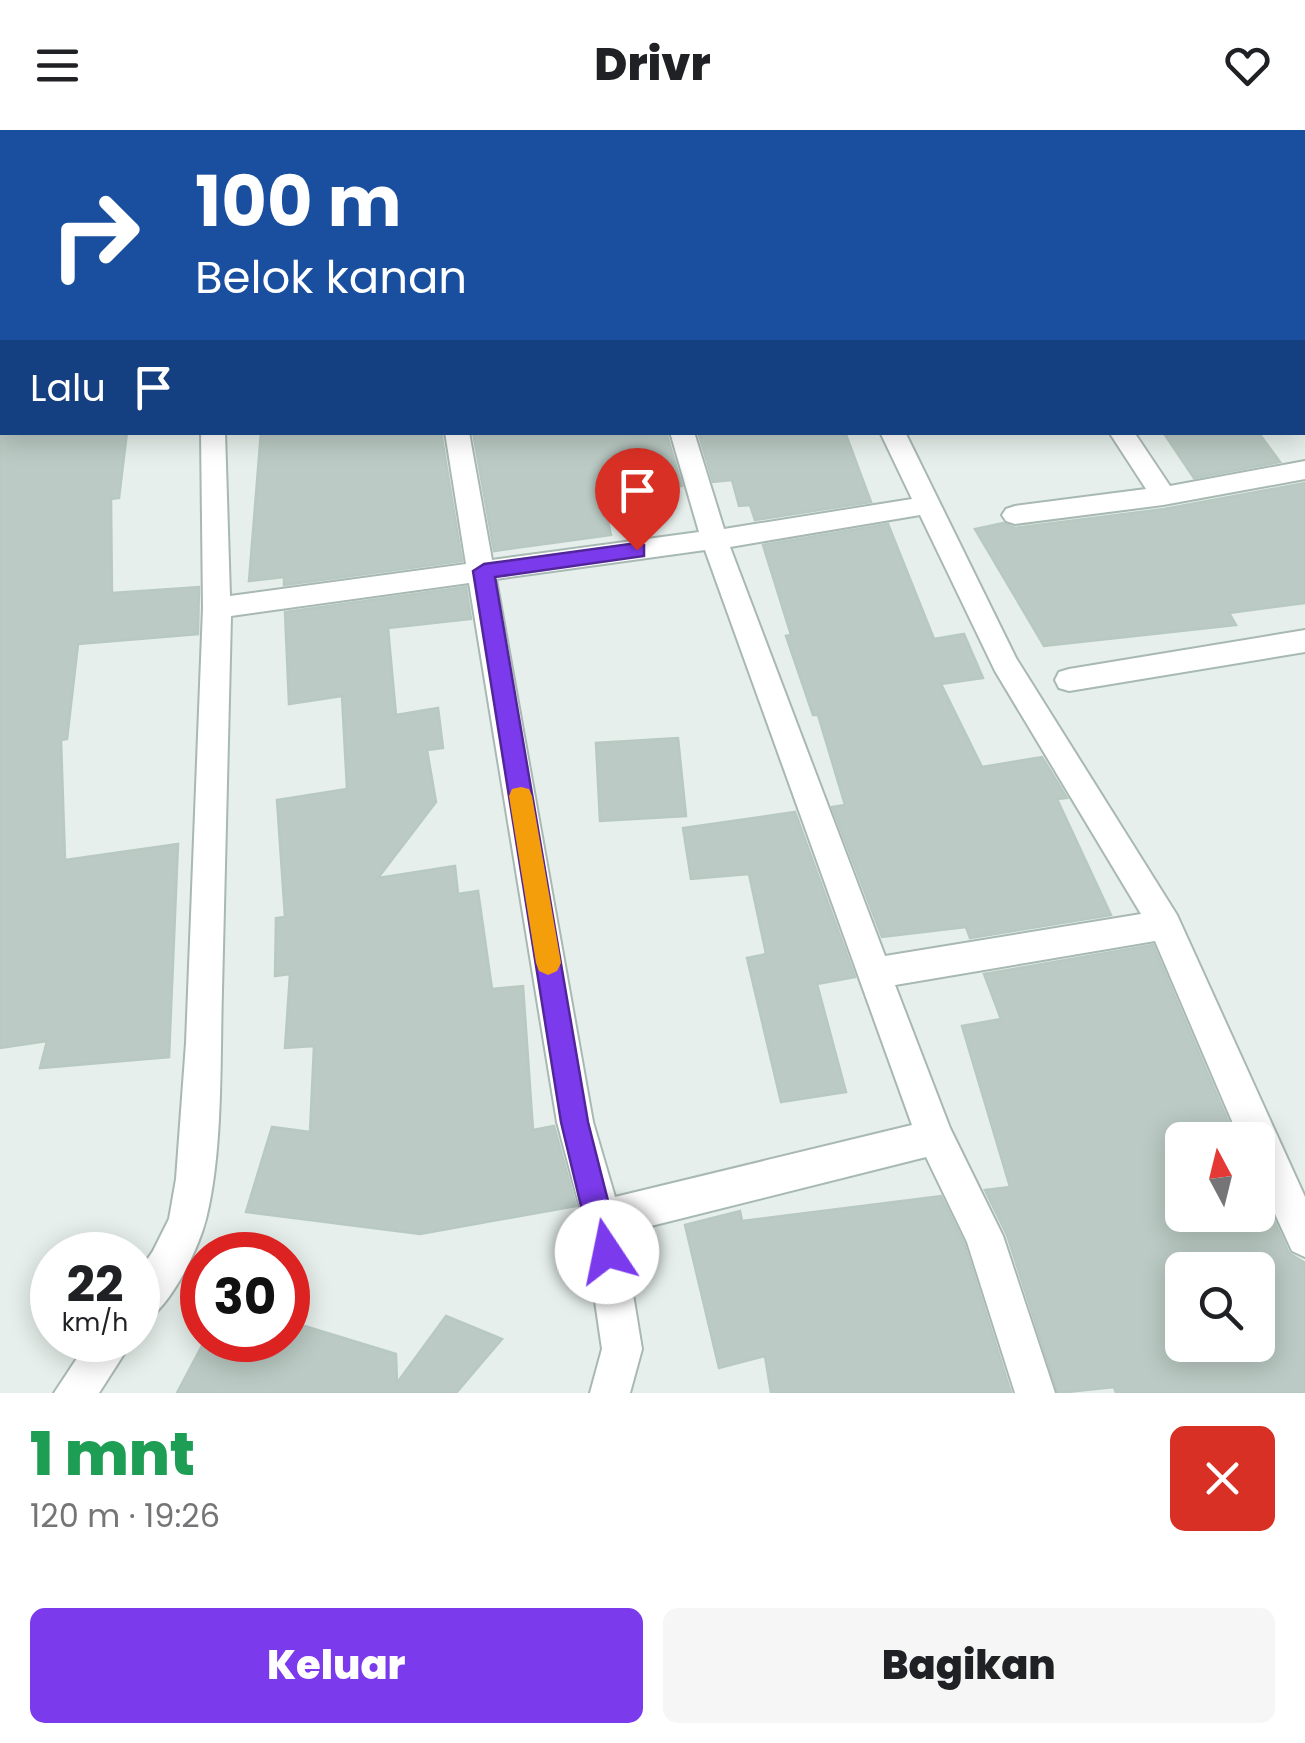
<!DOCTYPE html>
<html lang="id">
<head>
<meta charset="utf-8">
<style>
  body { margin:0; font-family:Poppins,sans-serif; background:#f6f6f6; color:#202124; height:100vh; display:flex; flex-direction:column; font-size:38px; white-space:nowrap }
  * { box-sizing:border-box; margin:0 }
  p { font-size:32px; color:#757577 }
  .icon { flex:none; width:55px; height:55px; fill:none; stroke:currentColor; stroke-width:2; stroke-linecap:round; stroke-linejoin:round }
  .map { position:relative; height:1263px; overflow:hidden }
  .sheet { display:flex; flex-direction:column; background:#fff; flex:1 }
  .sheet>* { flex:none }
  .top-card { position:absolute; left:0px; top:0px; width:1305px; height:305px; box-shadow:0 5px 25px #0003; background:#1a4fa0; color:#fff; overflow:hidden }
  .needle { width:65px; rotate:353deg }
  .fabs { position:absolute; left:1165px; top:992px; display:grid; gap:20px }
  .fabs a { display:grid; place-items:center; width:110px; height:110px; border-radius:15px; background:#fff; box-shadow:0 5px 25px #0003; font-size:50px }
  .speed { position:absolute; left:30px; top:1102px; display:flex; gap:20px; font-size:50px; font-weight:700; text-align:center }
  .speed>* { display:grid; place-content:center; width:130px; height:130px; border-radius:50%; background:#fff; box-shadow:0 5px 25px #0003; line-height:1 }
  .speed small { font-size:25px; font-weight:400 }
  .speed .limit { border:15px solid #d22; background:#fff; color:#111 }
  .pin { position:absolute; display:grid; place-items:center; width:85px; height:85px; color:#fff; margin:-102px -42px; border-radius:50% 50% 50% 0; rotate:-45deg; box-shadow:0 0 10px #0007 }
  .pin .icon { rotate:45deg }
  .me { position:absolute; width:110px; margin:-55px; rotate:349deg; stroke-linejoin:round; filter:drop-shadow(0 0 8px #0008) }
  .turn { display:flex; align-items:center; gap:35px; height:210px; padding:0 30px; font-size:45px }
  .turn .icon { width:130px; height:130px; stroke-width:2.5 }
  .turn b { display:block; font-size:70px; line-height:85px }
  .then { display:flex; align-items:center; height:95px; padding:0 30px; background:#0003; gap:20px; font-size:38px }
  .round { display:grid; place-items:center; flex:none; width:105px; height:105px; border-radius:15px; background:#f6f6f6 }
  .overview { display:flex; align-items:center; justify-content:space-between; height:170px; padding:0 30px }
  h1 { font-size:60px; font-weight:800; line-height:75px; color:#1e9e55 }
  .cta { display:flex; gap:20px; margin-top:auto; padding:20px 30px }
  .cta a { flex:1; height:115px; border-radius:15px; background:#7c3aed; color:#fff; font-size:40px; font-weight:800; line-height:115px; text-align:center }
  .cta a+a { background:#f6f6f6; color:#202124 }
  header { display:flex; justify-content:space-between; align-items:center; height:130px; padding:0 30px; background:#fff; font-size:45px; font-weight:800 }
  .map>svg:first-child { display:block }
</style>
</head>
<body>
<header><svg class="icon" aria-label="menu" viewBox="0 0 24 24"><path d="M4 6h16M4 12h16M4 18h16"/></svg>Drivr<svg class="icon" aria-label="heart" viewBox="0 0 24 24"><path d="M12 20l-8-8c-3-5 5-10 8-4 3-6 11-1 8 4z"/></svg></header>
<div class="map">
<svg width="1305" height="1263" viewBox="0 0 1305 1263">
  <rect width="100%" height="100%" fill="#e6efeb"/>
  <g fill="#bbcac4" stroke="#b8c9c2" stroke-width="2.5" fill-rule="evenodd">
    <polygon points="0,302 127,302 119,368 111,369 112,463 199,457 198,504 78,514 67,609 61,610 65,730 178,714 169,927 40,938 47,911 0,918"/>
    <polygon points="261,302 441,302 462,431 284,455 284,447 249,451"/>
    <polygon points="473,302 666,302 682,356 602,364 611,405 494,421"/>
    <polygon points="698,302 845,302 871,372 755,390 750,375 739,376 732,350 713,352"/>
    <polygon points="1163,302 1258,302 1280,332 1194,348"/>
    <polygon points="1305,353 1305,473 1229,483 1236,495 1044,516 975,399 1003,393 1015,398 1164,379"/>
    <polygon points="888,394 934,509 964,504 983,548 941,554 982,637 1042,627 1067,668 1057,669 1111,785 970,808 966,797 882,807 832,677 845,675 818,585 813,585 786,506 791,505 763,415"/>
    <polygon points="466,457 471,489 388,498 396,585 438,578 443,618 427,620 436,672 378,748 455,736 458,764 478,761 492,859 523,856 533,1000 554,996 576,1076 420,1104 246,1082 272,997 310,1002 314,916 285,918 290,844 275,846 276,788 285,787 277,670 347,659 342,566 289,574 285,482"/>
    <polygon points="678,608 686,686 600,691 596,613"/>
    <polygon points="795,682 855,847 817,854 846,962 781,972 747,828 766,824 749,744 691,749 683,698"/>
    <path d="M 1153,815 L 1236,1010 L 1182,1010 L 1182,1085 L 1258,1085 L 1258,1055 L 1289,1123 L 1305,1133 L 1305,1263 L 1116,1263 L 1114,1257 L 1058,1263 L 1007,1105 L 985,1060 L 1010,1057 L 962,896 L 1001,889 L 984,844 ZM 1182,1140 L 1258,1140 L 1258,1215 L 1182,1215 Z"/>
    <polygon points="941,1066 964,1113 1011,1263 771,1263 765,1226 719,1238 685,1095 740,1081 742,1091"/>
    <polygon points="446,1186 502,1209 456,1263 177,1263 205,1210 288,1210 288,1191 396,1224 397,1253"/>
  </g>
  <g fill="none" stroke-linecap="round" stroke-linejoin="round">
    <g stroke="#a8b8b2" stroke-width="4">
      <g id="minor">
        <rect x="0" y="99" width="2" height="12"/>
        <polygon points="2,230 2,246 0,247 0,231"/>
        <path d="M 201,302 L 225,302 L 230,466 L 466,434 L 445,302 L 469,302 L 492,430 L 699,402 L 670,302 L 694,302 L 724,399 L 912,369 L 880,302 L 905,302 L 1016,528 L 1177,785 L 1305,1067 L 1305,1127 L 1292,1121 L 1258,1047 L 1258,1010 L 1240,1010 L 1155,811 L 895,855 L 950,998 L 1003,1106 L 1055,1263 L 1015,1263 L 967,1112 L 926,1027 L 623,1103 L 642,1219 L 630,1263 L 590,1263 L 602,1219 L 583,1089 L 557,992 L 469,453 L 231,486 C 228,611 225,736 222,861 C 220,930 223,1022 206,1089 C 198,1120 168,1184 138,1194 L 138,1143 L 153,1121 L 169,1089 L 176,1049 L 186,913 L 203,478 ZM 920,385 L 995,541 L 1141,784 L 885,826 L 730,417 ZM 705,420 L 912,995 L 615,1067 L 593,992 L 496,449 Z"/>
        <polygon points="1109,302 1134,302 1170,356 1305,331 1305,349 1163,375 1015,394 1006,391 1002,385 1006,379 1015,376 1146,359"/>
        <polygon points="1305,500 1305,522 1069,561 1059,558 1055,550 1059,542 1069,539"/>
        <polygon points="89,1210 133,1210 99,1263 54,1263"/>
      </g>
    </g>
    <use href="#minor" fill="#fff" fill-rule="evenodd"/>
  </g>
  <polygon fill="#7c3aed" stroke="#51269a" stroke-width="2.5" points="637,413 644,415 644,426 495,447 588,992 621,1122 617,1132 607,1136 597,1132 592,1122 561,992 473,441 484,434"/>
  <polygon fill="#f59e0b" points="521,657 529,659 532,666 561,833 557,841 548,845 539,841 536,833 509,666 512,659"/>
</svg>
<div class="fabs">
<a><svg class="needle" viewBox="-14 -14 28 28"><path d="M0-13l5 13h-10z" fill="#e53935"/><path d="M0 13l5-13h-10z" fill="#757577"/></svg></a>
<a><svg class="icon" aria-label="search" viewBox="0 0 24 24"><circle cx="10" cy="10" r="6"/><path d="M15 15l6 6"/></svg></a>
</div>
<div class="speed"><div>22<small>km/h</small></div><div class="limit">30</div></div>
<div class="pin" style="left:637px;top:420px;background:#d93025"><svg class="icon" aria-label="arrive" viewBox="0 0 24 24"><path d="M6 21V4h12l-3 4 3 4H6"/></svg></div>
<svg class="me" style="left:607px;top:1122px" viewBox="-20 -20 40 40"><circle r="19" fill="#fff"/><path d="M0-13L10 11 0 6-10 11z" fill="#7c3aed"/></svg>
<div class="top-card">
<div class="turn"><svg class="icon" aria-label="right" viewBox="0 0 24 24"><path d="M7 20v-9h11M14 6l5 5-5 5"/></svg><div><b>100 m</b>Belok kanan</div></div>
<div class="then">Lalu<svg class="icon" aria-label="arrive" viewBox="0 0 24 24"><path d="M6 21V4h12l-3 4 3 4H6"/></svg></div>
</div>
</div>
<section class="sheet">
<div class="overview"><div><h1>1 mnt</h1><p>120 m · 19:26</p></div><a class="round" style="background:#d93025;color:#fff"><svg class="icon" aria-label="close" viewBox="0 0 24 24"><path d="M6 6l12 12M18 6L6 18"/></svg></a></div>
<div class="cta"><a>Keluar</a><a>Bagikan</a></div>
</section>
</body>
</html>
